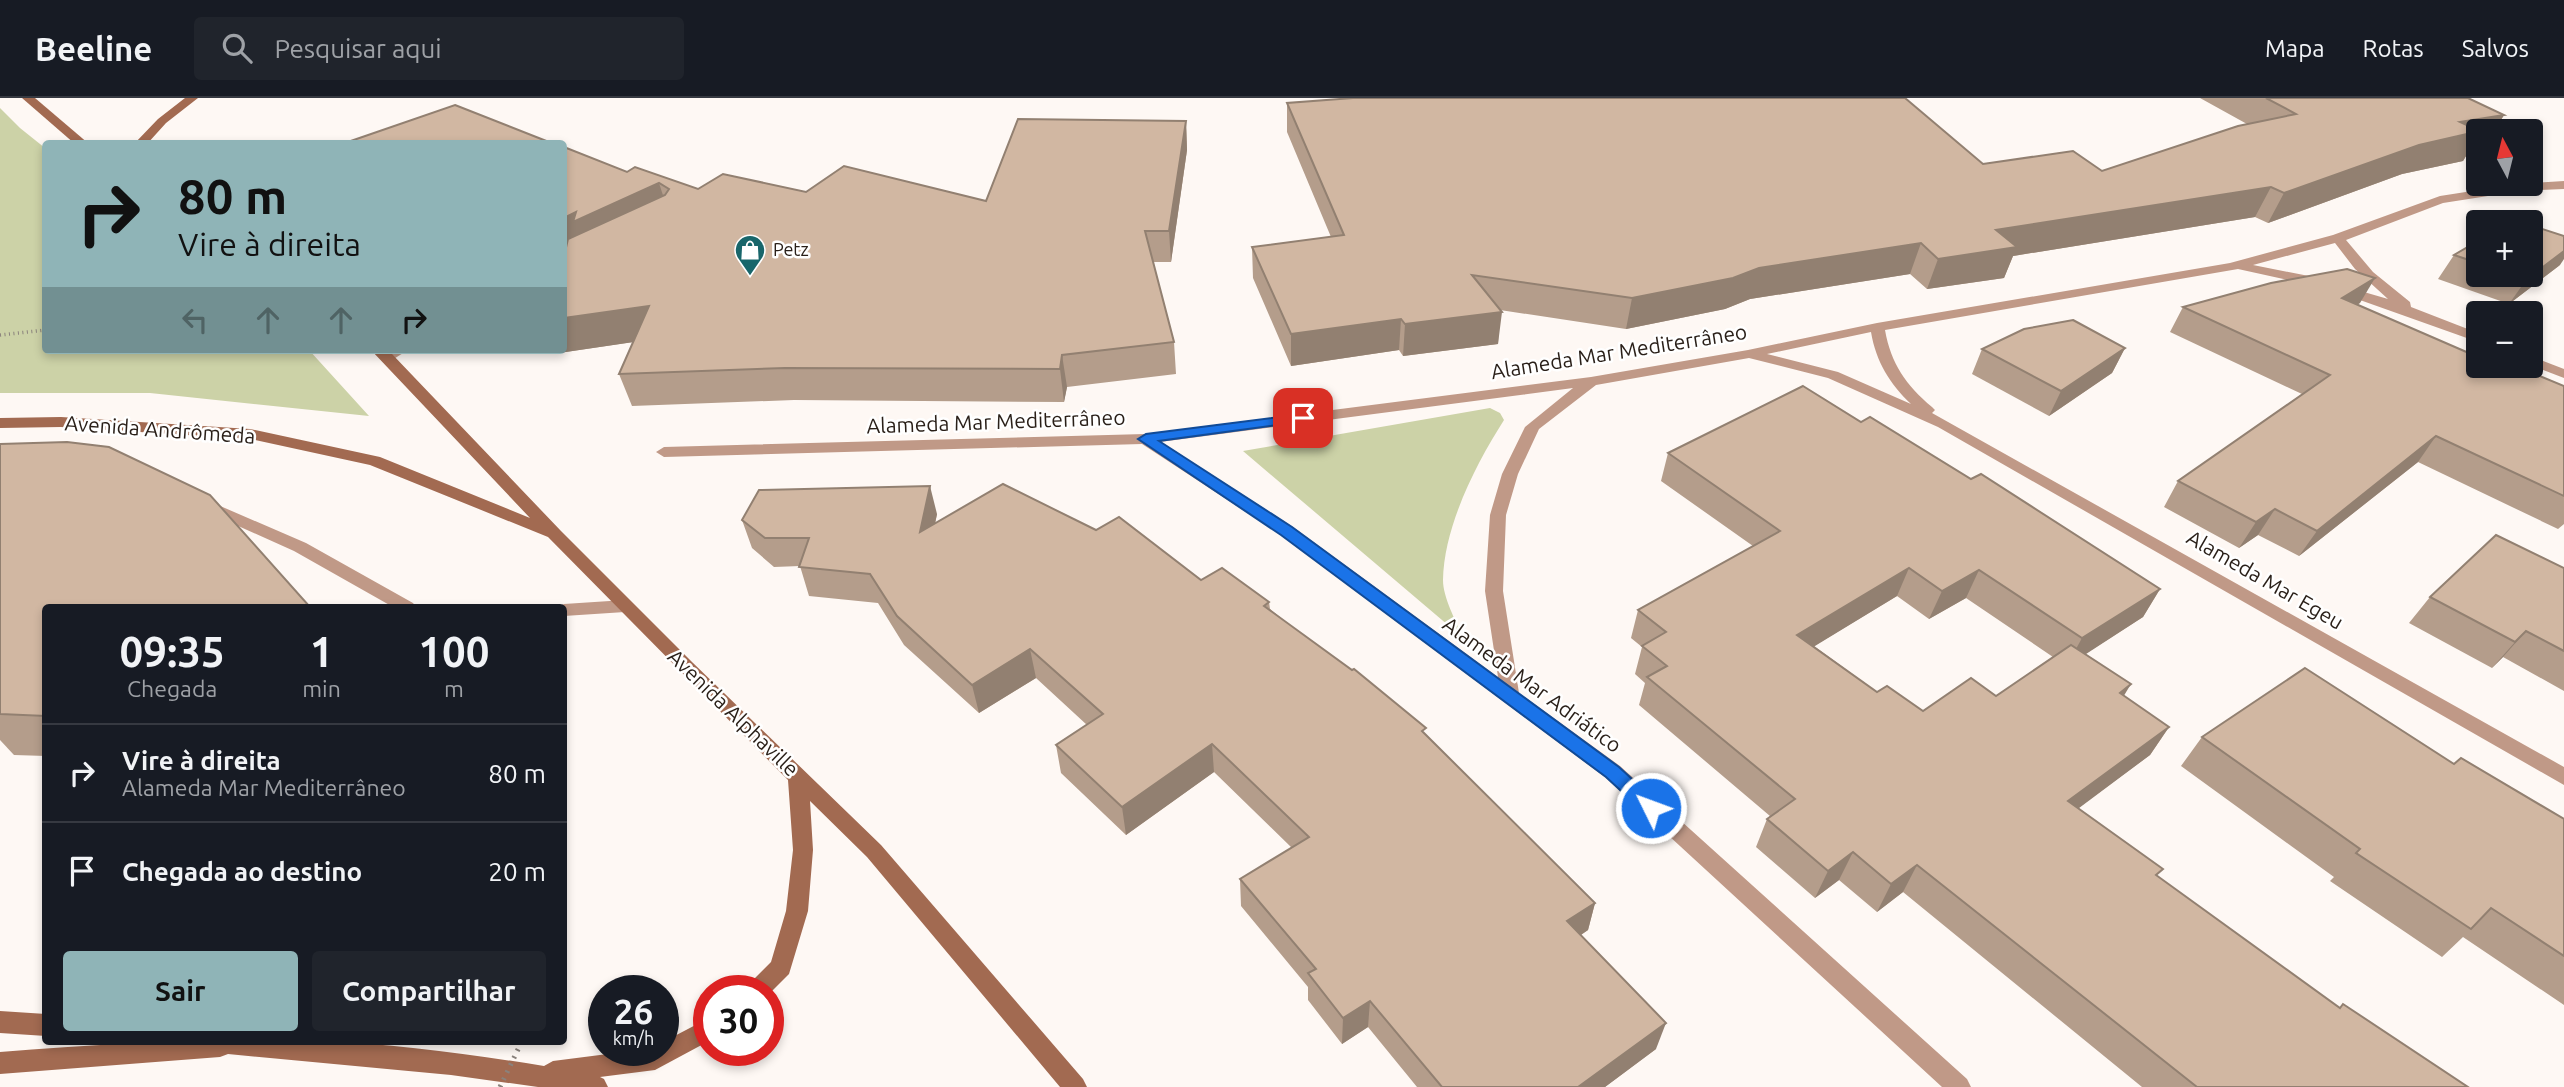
<!DOCTYPE html>
<html lang="pt">
<head>
<meta charset="utf-8">
<style>
  body { margin:0; font-family:Ubuntu,sans-serif; background:#20242c; color:#f1f3f6; height:100vh; display:flex; flex-direction:column; font-size:26px; white-space:nowrap }
  * { box-sizing:border-box; margin:0 }
  p { font-size:23px; color:#9ea1a6 }
  .icon { flex:none; width:38px; height:38px; fill:none; stroke:currentColor; stroke-width:2; stroke-linecap:round; stroke-linejoin:round }
  .map { position:relative; flex:1; overflow:hidden }
  .side { position:absolute; left:42px; top:506px; width:525px; height:441px; display:flex; flex-direction:column; background:#171b24; border-radius:7px; box-shadow:0 4px 10px #0003 }
  .side>* { flex:none }
  .guide { position:absolute; left:42px; top:42px; width:525px; height:214px; border-radius:7px; box-shadow:0 4px 10px #0003; background:#8fb4b7; color:#111; overflow:hidden }
  .needle { width:46px; rotate:353deg }
  .fabs { position:absolute; left:2466px; top:21px; display:grid; gap:14px }
  .fabs a { display:grid; place-items:center; width:77px; height:77px; border-radius:7px; background:#171b24; box-shadow:0 4px 10px #0003; font-size:35px }
  .speed { position:absolute; left:588px; top:877px; display:flex; gap:14px; font-size:35px; font-weight:700; text-align:center }
  .speed>* { display:grid; place-content:center; width:91px; height:91px; border-radius:50%; background:#171b24; box-shadow:0 4px 10px #0003; line-height:1 }
  .speed small { font-size:18px; font-weight:400 }
  .speed .limit { border:10px solid #d22; background:#fff; color:#111 }
  .pin { position:absolute; display:grid; place-items:center; width:60px; height:60px; color:#fff; margin:-30px; border-radius:14px; box-shadow:0 4px 10px #0006 }
  .me { position:absolute; width:77px; margin:-38px; rotate:312deg; stroke-linejoin:round; filter:drop-shadow(0 0 5px #0008) }
  .turn { display:flex; align-items:center; gap:24px; height:147px; padding:0 21px; font-size:32px }
  .turn .icon { width:91px; height:91px; stroke-width:2.5 }
  .turn b { display:block; font-size:49px; line-height:60px }
  .lanes { display:flex; align-items:center; height:66px; padding:0 21px; background:#0003; justify-content:center; gap:35px; direction:ltr }
  .lanes .off { opacity:.35 }
  .eta { display:flex; justify-content:space-evenly; align-items:center; height:119px; text-align:center }
  .eta b { font-size:42px; font-weight:700; line-height:49px }
  .button { display:flex; gap:14px; margin-top:auto; padding:14px 21px }
  .button a { flex:1; height:80px; border-radius:7px; background:#8fb4b7; color:#111; font-size:28px; font-weight:700; line-height:80px; text-align:center }
  .button a+a { background:#20242c; color:#f1f3f6 }
  ul { padding:0; list-style:none }
  li { display:flex; align-items:center; gap:21px; height:98px; padding:0 21px; border-top:2px solid #363941 }
  li div { flex:1 }
  li b { display:block; font-size:26px }
  li em { font-style:normal }
  header { display:flex; align-items:center; gap:42px; box-sizing:border-box; height:98px; padding:0 35px; background:#171b24; border-bottom:2px solid #363941 }
  header strong { font-size:33px }
  nav { display:flex; gap:38px; margin-inline-start:auto; font-size:24px }
  .search { width:490px; height:63px; background:#20242c; display:flex; align-items:center; gap:18px; box-sizing:border-box; padding:0 24px; border-radius:7px; color:#9ea1a6; font-size:26px }
  .map>svg:first-child { display:block }
</style>
</head>
<body>
<header>
<strong>Beeline</strong>
<div class="search"><svg class="icon" aria-label="search" viewBox="0 0 24 24"><circle cx="10" cy="10" r="6"/><path d="M15 15l6 6"/></svg>Pesquisar aqui</div>
<nav><a>Mapa</a><a>Rotas</a><a>Salvos</a></nav>
</header>
<div class="map">
<svg width="2564" height="989" viewBox="0 0 2564 989">
  <rect width="100%" height="100%" fill="#fef8f4"/>
  <g fill="#ccd2a7">
    <polygon points="0,10 20,30 45,50 46,252 309,252 369,318 150,295 0,295"/>
    <path d="M 1490,310 L 1500,315 L 1504,322 C 1476,366 1444,428 1443,482 C 1443,500 1456,522 1462,539 L 1243,353 Z"/>
  </g>
  <g fill="none" stroke-linecap="round" stroke-linejoin="round">
    <polyline stroke="#8a827c" stroke-width="3.5" stroke-dasharray="1 3.5" stroke-linecap="butt" points="0,237 46,232"/>
    <g fill="#c09987" fill-rule="evenodd">
      <polygon points="390,252 408,252 392,262 382,262 380,259"/>
      <polygon points="204,401 306,445 413,505 416,509 393,509 294,453 198,410 196,406"/>
      <polygon points="625,502 631,504 634,508 631,512 625,514 564,518 564,509 557,509 564,506"/>
    </g>
    <g fill="#c09987" fill-rule="evenodd">
      <path d="M 2564,83 L 2564,91 L 2520,93 L 2443,105 L 2346,142 L 2373,174 L 2410,204 L 2411,209 L 2478,235 L 2478,244 L 2329,191 L 2238,171 L 1885,232 C 1891,266 1906,287 1932,309 L 1935,312 L 1932,315 L 2564,669 L 2564,687 L 1938,329 L 1828,280 L 1749,260 L 1596,287 L 1539,331 L 1518,376 L 1506,417 L 1503,493 L 1519,595 L 1620,668 L 1967,981 L 1971,989 L 1942,989 L 1606,680 L 1281,437 L 1142,346 L 664,359 L 656,354 L 664,349 L 1145,336 L 1591,279 L 1748,252 L 1877,225 L 2230,165 L 2333,137 L 2440,98 L 2517,86 ZM 2335,145 L 2355,171 L 2388,201 L 2309,178 L 2253,167 ZM 1871,234 C 1876,264 1890,286 1911,306 L 1838,274 L 1767,256 ZM 1573,290 L 1525,329 L 1502,376 L 1490,417 L 1485,493 L 1498,579 L 1293,429 L 1160,344 Z"/>
      <polygon points="2530,258 2564,271 2564,280 2530,267"/>
    </g>
    <g fill="#a26a51" fill-rule="evenodd">
      <polygon points="22,0 35,0 89,46 75,46"/>
      <polygon points="185,0 198,0 166,25 147,46 134,46 158,21"/>
      <polygon points="371,252 387,252 392,256 561,433 692,564 881,747 1083,981 1087,989 1060,989 867,759 810,703 813,752 808,813 789,876 768,897 768,892 747,892 750,885 771,864 786,813 793,752 788,682 548,439 370,367 250,341 61,329 0,330 0,320 61,319 250,331 380,359 530,420"/>
      <polygon points="0,913 46,916 46,938 0,935"/>
      <path d="M 709,920 L 709,943 L 655,972 L 600,979 L 604,981 L 608,989 L 538,989 L 451,977 L 228,956 L 220,959 L 0,976 L 0,954 C 107,946 214,939 321,943 C 395,946 470,956 544,968 L 553,963 L 639,952 L 663,952 L 663,944 Z"/>
    </g>
    <polyline stroke="#8a827c" stroke-width="5" stroke-dasharray="2 6" stroke-linecap="butt" points="500,989 522,943"/>
  </g>
  <g fill="#b49d8b" fill-rule="evenodd">
    <polygon points="2200,0 2468,0 2504,17 2494,33 2478,33 2472,48 2463,63 2402,76 2268,125 2255,119 2013,158 2004,180 1927,191 1910,176 1750,201 1725,211 1626,231 1500,212 1498,246 1403,258 1399,252 1291,268 1253,180 1252,149 1331,139 1287,34 1287,5 1983,66 2102,73 2247,26"/>
    <polygon points="1186,23 1187,52 1171,164 1153,164 1174,244 1176,276 1067,289 1064,304 794,302 632,308 619,276 633,244 559,255 627,74 698,91 806,94 986,103"/>
    <polygon points="2478,143 2478,177 2530,177 2560,167 2509,206 2438,181 2454,157"/>
    <polygon points="2360,205 2357,206 2478,268 2564,288 2564,426 2558,431 2418,364 2299,458 2258,437 2239,450 2164,409 2178,383 2302,296 2170,234 2183,209"/>
    <polygon points="2125,250 2112,275 2049,318 1972,276 1982,251"/>
    <path d="M 1861,324 L 1971,381 L 2160,491 L 2143,519 L 2085,556 L 2124,598 L 2169,629 L 2150,657 L 2078,710 L 2157,779 L 2340,910 L 2343,906 L 2468,989 L 2142,989 L 1903,794 L 1877,814 L 1839,782 L 1815,800 L 1756,749 L 1767,721 L 1770,718 L 1639,607 L 1645,585 L 1635,576 L 1642,549 L 1631,540 L 1638,512 L 1753,448 L 1661,383 L 1668,355 ZM 1897,498 L 1929,521 L 1966,500 L 2053,559 L 1996,598 L 1923,613 L 1877,594 L 1814,548 Z"/>
    <polygon points="0,346 46,509 46,658 14,657 0,642"/>
    <polygon points="937,416 935,426 1096,432 1201,482 1269,504 1270,511 1425,636 1595,805 1588,832 1581,837 1656,951 1605,989 1417,989 1368,929 1342,946 1308,902 1308,889 1241,808 1240,781 1292,750 1214,674 1126,737 1061,675 1056,647 1087,627 1036,580 979,615 904,547 878,505 809,498 800,468 774,469 752,450 742,422"/>
    <polygon points="2564,470 2564,593 2503,559 2492,570 2409,525 2430,499"/>
    <polygon points="2202,639 2454,666 2564,721 2564,907 2463,839 2442,859 2330,783 2334,779 2181,668"/>
  </g>
  <g fill="#928071">
    <polygon points="2504,17 2494,33 2478,33 2478,47 2472,48 2463,63 2402,76 2268,125 2284,95 2460,24"/>
    <polygon points="1186,23 1187,52 1171,164 1169,133"/>
    <polygon points="659,85 669,116 564,157 564,120 576,114"/>
    <polygon points="2271,89 2255,119 2013,158 2004,180 1927,191 1938,161 1996,132"/>
    <polygon points="1921,145 1910,176 1750,201 1725,211 1626,231 1632,200 1759,170"/>
    <polygon points="2564,153 2564,161 2560,167 2509,206 2526,182"/>
    <polygon points="2375,180 2360,205 2327,225 2342,200"/>
    <polygon points="649,208 661,240 559,255 558,252 564,252 564,220"/>
    <polygon points="1502,214 1498,246 1403,258 1405,226"/>
    <polygon points="1401,221 1399,252 1291,268 1291,236"/>
    <polygon points="2125,250 2112,275 2049,318 2061,293"/>
    <polygon points="1062,257 1067,289 1064,304 1060,271"/>
    <polygon points="2436,338 2418,364 2299,458 2317,433"/>
    <polygon points="930,388 937,416 927,462 920,434"/>
    <polygon points="2275,411 2258,437 2239,450 2256,424"/>
    <polygon points="1909,470 1897,498 1787,565 1797,537"/>
    <polygon points="1979,472 1966,500 1929,521 1942,493"/>
    <polygon points="2160,491 2143,519 2066,569 2082,540"/>
    <polygon points="2526,533 2503,559 2492,570 2515,544"/>
    <polygon points="1030,551 1036,580 979,615 972,587"/>
    <polygon points="2131,586 2114,614 2120,595"/>
    <polygon points="2169,629 2150,657 2051,731 2068,703"/>
    <polygon points="1212,646 1214,674 1126,737 1122,709"/>
    <polygon points="1853,754 1839,782 1815,800 1828,773"/>
    <polygon points="1917,767 1903,794 1877,814 1891,786"/>
    <polygon points="1595,805 1588,832 1561,850 1567,823"/>
    <polygon points="1370,903 1368,929 1342,946 1343,920"/>
    <polygon points="1666,925 1656,951 1605,989 1578,989"/>
  </g>
  <g fill="#d1b7a2" stroke="#928071" stroke-width="2">
    <polygon points="1353,0 1905,0 1983,66 2073,53 2102,73 2238,28 2296,16 2266,0 2468,0 2504,17 2460,24 2480,33 2419,47 2284,95 2271,89 1996,132 2017,149 1938,161 1921,145 1759,170 1733,180 1632,200 1472,177 1502,214 1405,226 1401,221 1291,236 1252,149 1344,137 1287,5"/>
    <polygon points="455,7 554,46 342,46"/>
    <polygon points="1018,21 1186,23 1169,133 1145,133 1174,244 1062,257 1060,271 785,270 619,276 649,208 564,220 564,158 568,141 665,97 669,91 659,85 573,124 576,114 564,120 564,49 627,74 635,69 698,91 723,76 806,94 844,68 986,103"/>
    <polygon points="2514,121 2523,124 2509,124"/>
    <polygon points="2530,127 2564,138 2564,153 2526,182 2511,177 2530,177"/>
    <polygon points="2478,143 2478,165 2454,157"/>
    <polygon points="2347,171 2375,180 2342,200 2478,259 2478,268 2498,268 2502,269 2504,268 2515,268 2564,288 2564,398 2436,338 2317,433 2275,411 2256,424 2178,383 2330,277 2183,209 2271,185"/>
    <polygon points="2073,222 2125,250 2061,293 1982,251 2024,231"/>
    <polygon points="1803,288 1861,324 1870,319 1971,381 1981,376 2160,491 2082,540 1979,472 1942,493 1909,470 1797,537 1877,594 1887,588 1923,613 1971,580 1996,598 2071,547 2131,586 2120,595 2169,629 2068,703 2163,771 2156,777 2340,910 2343,906 2468,989 2197,989 1917,767 1891,786 1853,754 1828,773 1767,721 1795,701 1647,579 1667,568 1642,548 1666,534 1638,512 1780,433 1668,355"/>
    <polygon points="67,344 109,349 210,397 310,509 46,509 46,618 0,616 0,346"/>
    <polygon points="1003,386 1096,432 1119,419 1201,482 1222,470 1269,504 1264,508 1352,572 1354,571 1426,630 1422,633 1595,805 1567,823 1666,925 1578,989 1442,989 1370,903 1343,920 1308,875 1316,871 1240,781 1309,739 1212,646 1122,709 1056,647 1103,616 1030,551 972,587 897,518 870,476 799,469 809,440 765,440 742,422 759,392 930,388 920,434"/>
    <polygon points="2496,437 2564,470 2564,553 2526,533 2515,544 2430,499"/>
    <polygon points="2305,570 2454,666 2461,660 2564,721 2564,858 2491,810 2471,831 2356,755 2360,751 2202,639"/>
  </g>
  <polygon fill="#1a73e8" stroke="#114b97" stroke-width="2" points="1303,316 1310,320 1308,323 1159,343 1292,429 1619,669 1658,705 1661,710 1658,715 1651,717 1645,715 1606,679 1281,437 1138,341 1146,336"/>
  <defs>
    <g id="shop-pin" transform="scale(1.575)"><path d="M0 17L-7.5 6A9.5 9.5 0 1 1 7.5 6Z" fill="#18666b" stroke="#fff"/><path d="M-5-2.5h2.3a2.7 3.5 0 0 1 5.4 0H5L5.5 6h-11ZM-1.5-2.5h3a1.5 2.3 0 0 0-3 0Z" fill="#fff"/></g>
  </defs>
  <g fill-rule="evenodd">
    <use href="#shop-pin" x="750" y="152"/>
  </g>
  <g text-anchor="middle" stroke-width="5" stroke-linejoin="round" paint-order="stroke">
    <g font-size="18" fill="#291f18" stroke="#fff" text-anchor="start">
      <text x="773" y="158">Petz</text>
    </g>
    <g font-size="21" fill="#291f18" stroke="#fff">
      <text transform="translate(1619 254) rotate(-9)" y="7">Alameda Mar Mediterrâneo</text>
      <text transform="translate(996 324) rotate(-2)" y="7">Alameda Mar Mediterrâneo</text>
      <text transform="translate(160 332) rotate(4)" y="7">Avenida Andrômeda</text>
      <text transform="translate(2265 482) rotate(30)" y="7">Alameda Mar Egeu</text>
      <text transform="translate(1532 587) rotate(36)" y="7">Alameda Mar Adriático</text>
      <text transform="translate(733 615) rotate(44)" y="7">Avenida Alphaville</text>
    </g>
  </g>
</svg>
<div class="fabs">
<a><svg class="needle" viewBox="-14 -14 28 28"><path d="M0-13l5 13h-10z" fill="#e53935"/><path d="M0 13l5-13h-10z" fill="#9ea1a6"/></svg></a>
<a>+</a>
<a>−</a>
</div>
<div class="speed"><div>26<small>km/h</small></div><div class="limit">30</div></div>
<div class="pin" style="left:1303px;top:320px;background:#d93025"><svg class="icon" aria-label="arrive" viewBox="0 0 24 24"><path d="M6 21V4h12l-3 4 3 4H6"/></svg></div>
<svg class="me" style="left:1651px;top:710px" viewBox="-20 -20 40 40"><circle r="17" fill="#1a73e8" stroke="#fff" stroke-width="3"/><path d="M0-11L8 9 0 5-8 9z" fill="#fff"/></svg>
<div class="guide">
<div class="turn"><svg class="icon" aria-label="right" viewBox="0 0 24 24"><path d="M7 20v-9h11M14 6l5 5-5 5"/></svg><div><b>80 m</b>Vire à direita</div></div>
<div class="lanes"><svg class="icon off" aria-label="left" viewBox="0 0 24 24"><path d="M17 20v-9H6M10 6l-5 5 5 5"/></svg><svg class="icon off" aria-label="ahead" viewBox="0 0 24 24"><path d="M12 20V5M6 11l6-6 6 6"/></svg><svg class="icon off" aria-label="ahead" viewBox="0 0 24 24"><path d="M12 20V5M6 11l6-6 6 6"/></svg><svg class="icon" aria-label="right" viewBox="0 0 24 24"><path d="M7 20v-9h11M14 6l5 5-5 5"/></svg></div>
</div>
<section class="side">
<div class="eta">
<div><b>09:35</b><p>Chegada</p></div>
<div><b>1</b><p>min</p></div>
<div><b>100</b><p>m</p></div>
</div>
<ul>
<li><svg class="icon" aria-label="right" viewBox="0 0 24 24"><path d="M7 20v-9h11M14 6l5 5-5 5"/></svg><div><b>Vire à direita</b><p>Alameda Mar Mediterrâneo</p></div><em>80 m</em></li>
<li><svg class="icon" aria-label="arrive" viewBox="0 0 24 24"><path d="M6 21V4h12l-3 4 3 4H6"/></svg><div><b>Chegada ao destino</b></div><em>20 m</em></li>
</ul>
<div class="button"><a>Sair</a><a>Compartilhar</a></div>
</section>
</div>
</body>
</html>
